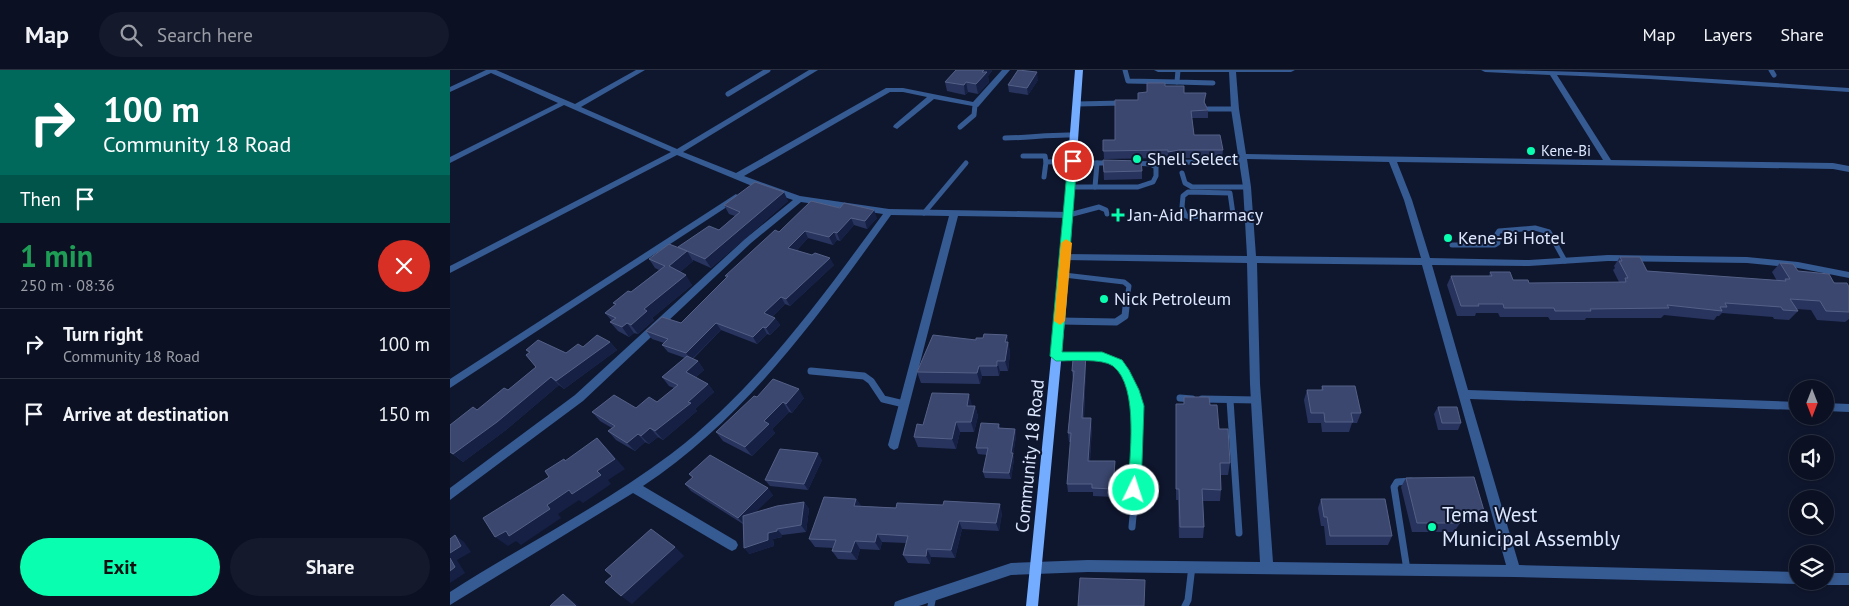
<!DOCTYPE html>
<html lang="en">
<head>
<meta charset="utf-8">
<style>
  body { margin:0; font-family:"PT Sans",sans-serif; background:#141a2b; color:#f1f3f6; height:100vh; display:flex; flex-direction:column; font-size:19px; white-space:nowrap }
  * { box-sizing:border-box; margin:0 }
  p { font-size:16px; color:#9a9da6 }
  .icon { flex:none; width:28px; height:28px; fill:none; stroke:currentColor; stroke-width:2; stroke-linecap:round; stroke-linejoin:round }
  .map { position:relative; flex:1; overflow:hidden }
  .drawer { display:flex; flex-direction:column; background:#0b1123; width:450px }
  .drawer>* { flex:none }
  .banner { background:#00695c; color:#fff; overflow:hidden }
  .needle { width:32px; rotate:180deg }
  .tools { position:absolute; left:1339px; top:310px; display:grid; gap:10px }
  .tools a { display:grid; place-items:center; width:45px; height:45px; border-radius:50%; background:#0b1123; box-shadow:0 2px 8px #0003,0 0 0 1px #2b3141; font-size:25px }
  .pin { position:absolute; display:grid; place-items:center; width:42px; height:42px; color:#fff; margin:-21px; border:2px solid #fff; border-radius:50%; box-shadow:0 1px 5px #0007 }
  .me { position:absolute; width:55px; margin:-28px; rotate:4deg; stroke-linejoin:round; filter:drop-shadow(0 0 4px #0008) }
  .turn { display:flex; align-items:center; gap:18px; height:105px; padding:0 20px; font-size:22px }
  .turn .icon { width:65px; height:65px; stroke-width:2.5 }
  .turn b { display:block; font-size:35px; line-height:42px }
  .then { display:flex; align-items:center; height:48px; padding:0 20px; background:#0003; gap:10px; font-size:19px }
  .round { display:grid; place-items:center; flex:none; width:52px; height:52px; border-radius:26px; background:#141a2b }
  .head { display:flex; align-items:center; justify-content:space-between; height:85px; padding:0 20px }
  h1 { font-size:30px; font-weight:700; line-height:38px; color:#1e9e55 }
  .primary-button { display:flex; gap:10px; margin-top:auto; padding:10px 20px }
  .primary-button a { flex:1; height:58px; border-radius:30px; background:#09ffaf; color:#111; font-size:20px; font-weight:700; line-height:58px; text-align:center }
  .primary-button a+a { background:#141a2b; color:#f1f3f6 }
  ul { padding:0; list-style:none }
  li { display:flex; align-items:center; gap:15px; height:70px; padding:0 20px; border-top:1px solid #2b3141 }
  li div { flex:1 }
  li b { display:block; font-size:19px }
  li em { font-style:normal }
  header { display:flex; align-items:center; gap:30px; box-sizing:border-box; height:70px; padding:0 25px; background:#0b1123; border-bottom:1px solid #2b3141 }
  header strong { font-size:24px }
  nav { display:flex; gap:28px; margin-inline-start:auto; font-size:18px }
  .search { width:350px; height:45px; background:#141a2b; display:flex; align-items:center; gap:12px; box-sizing:border-box; padding:0 18px; border-radius:28px; color:#9a9da6; font-size:19px }
  main { display:flex; flex:1; min-height:0 }
  .map>svg:first-child { display:block }
</style>
</head>
<body>
<header>
<strong>Map</strong>
<div class="search"><svg class="icon" aria-label="search" viewBox="0 0 24 24"><circle cx="10" cy="10" r="6"/><path d="M15 15l6 6"/></svg>Search here</div>
<nav><a>Map</a><a>Layers</a><a>Share</a></nav>
</header>
<main>
<section class="drawer">
<div class="banner">
<div class="turn"><svg class="icon" aria-label="right" viewBox="0 0 24 24"><path d="M7 20v-9h11M14 6l5 5-5 5"/></svg><div><b>100 m</b>Community 18 Road</div></div>
<div class="then">Then<svg class="icon" aria-label="arrive" viewBox="0 0 24 24"><path d="M6 21V4h12l-3 4 3 4H6"/></svg></div>
</div>
<div class="head"><div><h1>1 min</h1><p>250 m · 08:36</p></div><a class="round" style="background:#d93025;color:#fff"><svg class="icon" aria-label="close" viewBox="0 0 24 24"><path d="M6 6l12 12M18 6L6 18"/></svg></a></div>
<ul>
<li><svg class="icon" aria-label="right" viewBox="0 0 24 24"><path d="M7 20v-9h11M14 6l5 5-5 5"/></svg><div><b>Turn right</b><p>Community 18 Road</p></div><em>100 m</em></li>
<li><svg class="icon" aria-label="arrive" viewBox="0 0 24 24"><path d="M6 21V4h12l-3 4 3 4H6"/></svg><div><b>Arrive at destination</b></div><em>150 m</em></li>
</ul>
<div class="primary-button"><a>Exit</a><a>Share</a></div>
</section>
<div class="map">
<svg width="1399" height="536" viewBox="0 0 1399 536">
  <rect width="100%" height="100%" fill="#0f172f"/>
  <g fill="none" stroke-linecap="round" stroke-linejoin="round">
    <g stroke="#365a92" stroke-width="5">
      <polyline points="675,0 678,11 727,12"/>
      <polyline points="728,0 727,12 763,13"/>
      <polyline points="1321,0 1324,5"/>
      <polyline points="278,24 318,0"/>
      <polyline points="627,34 673,33"/>
      <polyline points="758,39 785,39"/>
      <polyline points="510,57 524,45 525,35"/>
      <path d="M 555,68 C 578,68 601,64 624,65"/>
      <polyline points="573,86 595,86 596,92"/>
      <polyline points="729,92 794,93"/>
      <polyline points="623,93 661,93"/>
      <polyline points="732,103 735,113 742,117 797,117"/>
      <polyline points="594,107 596,92 623,91"/>
      <polyline points="621,117 688,117 703,112 706,106 706,97 701,94 683,93"/>
      <polyline points="645,117 647,93"/>
      <polyline points="474,143 516,93"/>
      <polyline points="783,144 780,123 738,122 733,126 732,137 736,146 739,147 799,143"/>
      <polyline points="619,145 649,137 656,140 657,144"/>
      <polyline points="1002,175 1045,175 1048,173 1047,164 1049,161 1085,158 1099,162 1115,191"/>
      <polyline points="614,205 674,212 679,216 677,229"/>
    </g>
    <g stroke="#365a92" stroke-width="7">
      <polyline points="610,251 666,252 675,246 677,228"/>
      <path d="M 606,286 C 623,286 643,283 660,290 C 705,309 685,418 682,457"/>
      <polyline points="361,301 414,306 421,311 433,329 454,334"/>
      <polyline points="730,328 742,329"/>
      <polyline points="752,329 806,330"/>
      <polyline points="780,330 789,463"/>
      <polyline points="957,500 944,417 947,412 961,411"/>
      <polyline points="481,536 483,525"/>
      <polyline points="735,536 738,530 742,496"/>
    </g>
    <g fill="#365a92" fill-rule="evenodd">
      <path d="M 36,0 L 46,0 L 125,34 L 186,0 L 195,0 L 131,37 L 227,79 L 359,0 L 368,0 L 233,82 L 286,103 L 436,18 L 453,18 L 523,32 L 552,0 L 560,0 L 528,37 L 484,29 L 447,59 L 443,57 L 444,55 L 477,27 L 453,22 L 440,22 L 294,106 L 350,126 L 439,139 L 619,142 L 623,145 L 619,148 L 508,146 L 448,378 L 444,380 L 440,378 L 438,375 L 499,146 L 441,145 C 369,245 297,347 193,416 L 286,471 L 288,475 L 286,479 L 282,481 L 278,479 L 183,423 L 0,535 L 0,522 C 73,475 152,436 221,384 C 306,319 370,230 433,144 L 351,132 L 301,173 L 133,331 L 0,430 L 0,418 L 125,325 L 295,169 L 343,130 L 302,116 L 227,85 L 0,203 L 0,196 L 221,82 L 114,35 L 0,93 L 0,87 L 108,33 L 41,3 L 0,22 L 0,17 Z"/>
      <path d="M 704,0 L 845,0 L 841,2 L 786,2 L 789,39 L 796,84 L 1153,90 L 1100,5 L 1035,2 L 1031,0 C 1154,0 1277,10 1399,18 L 1399,22 L 1200,9 L 1107,5 L 1161,90 L 1383,93 L 1399,96 L 1399,102 L 1383,99 L 947,92 L 962,130 L 980,188 L 1079,190 L 1158,185 L 1297,187 L 1348,192 L 1399,202 L 1399,208 L 1348,198 L 1297,193 L 1158,191 L 1079,196 L 982,195 L 1018,320 L 1348,332 L 1348,340 L 1020,329 L 1069,495 L 1348,502 L 1348,511 L 1352,512 L 1348,514 L 1064,507 L 638,502 L 561,505 L 469,536 L 444,536 L 445,532 L 450,530 L 561,493 L 638,490 L 810,492 L 800,314 L 797,193 L 615,190 L 610,187 L 615,184 L 797,186 L 793,117 L 781,39 L 779,2 L 708,2 ZM 797,89 L 939,92 L 954,130 L 971,188 L 806,186 L 801,117 ZM 807,193 L 972,195 L 1056,495 L 823,492 L 810,314 Z"/>
      <polygon points="286,124 290,127 289,129 0,318 0,309"/>
      <polygon points="1375,333 1399,334 1399,342 1375,341"/>
      <polygon points="1375,503 1399,503 1399,515 1375,515 1371,513 1370,511 1375,511"/>
    </g>
    <polygon fill="#74acff" fill-rule="evenodd" points="625,0 633,0 616,239 588,536 576,536 606,239"/>
  </g>
  <g fill="#28345e">
    <polygon points="506,0 542,0 542,1 538,6 539,12 528,24 518,22 515,25 497,21 495,12"/>
    <polygon points="588,10 578,25 559,22 558,15"/>
    <polygon points="697,22 734,23 755,30 755,33 758,40 758,48 742,48 744,65 773,80 772,88 729,88 718,90 718,88 654,89 653,70 665,70 688,30"/>
    <polygon points="653,90 692,101 692,109 654,110"/>
    <polygon points="338,131 261,198 243,190 243,191 230,202 242,215 202,248 204,250 188,264 184,263 179,267 168,261 160,252 162,251 155,243 165,235 163,233 181,222 209,200 205,198 199,189 229,178 269,160 285,146 279,144 274,135"/>
    <polygon points="361,131 427,148 417,159 404,155 390,171 387,170 383,175 358,168 347,180 384,195 340,236 335,234 322,247 325,248 330,255 320,265 317,264 307,274 271,260 243,289 248,291 254,300 246,307 258,314 264,322 245,339 247,341 213,370 208,367 199,374 195,372 185,381 166,370 158,361 162,358 150,351 142,342 186,338 207,332 224,318 219,316 212,307 235,288 218,282 212,275 214,273 202,269 196,261 231,253 277,207 275,206 329,162"/>
    <polygon points="1170,187 1197,201 1327,211 1322,202 1330,193 1348,201 1399,217 1399,249 1395,252 1367,250 1361,240 1347,239 1348,241 1339,250 1324,249 1323,247 1272,243 1269,246 1267,246 1264,250 1214,245 1211,248 1136,248 1135,250 1100,250 1098,247 1050,247 1048,243 1026,243 1025,246 1007,246 997,215 1001,206 1039,206 1040,202 1063,210 1079,213 1169,212 1163,200 1165,198 1164,196"/>
    <polygon points="557,265 560,283 558,301 550,301 549,306 532,306 530,314 471,313 467,302 526,270 533,268"/>
    <polygon points="160,272 167,280 114,319 109,315 56,360 13,392 0,382 58,320 86,297 79,283 76,280 116,283 133,277"/>
    <polygon points="636,285 636,294 634,348 642,357 640,391 665,391 665,399 664,427 643,426 643,422 618,422 617,414 621,372 619,372 618,363 623,310 622,301 625,289"/>
    <polygon points="872,316 911,343 907,353 902,353 899,362 872,362 871,353 858,353 854,330 857,320 871,320"/>
    <polygon points="307,327 354,328 342,343 339,342 322,359 325,363 302,386 273,371 266,362"/>
    <polygon points="734,327 760,335 780,393 778,405 771,405 771,420 770,431 753,431 754,457 753,468 729,468 728,430 726,430 726,334 734,334"/>
    <polygon points="522,335 522,336 525,336 528,346 524,362 510,362 506,379 468,377 464,367 473,355"/>
    <polygon points="988,337 1011,353 1008,360 988,360 984,344"/>
    <polygon points="549,354 550,358 565,359 566,366 563,385 564,389 561,409 535,408 533,402 537,385 528,384 526,378"/>
    <polygon points="372,390 358,420 320,416 315,410"/>
    <polygon points="239,404 323,425 305,442 354,432 359,439 356,462 332,465 332,467 323,469 324,476 299,484 293,454 241,421 235,414 242,408"/>
    <polygon points="956,408 1035,444 1029,453 1010,453 1004,462 962,462 951,417"/>
    <polygon points="406,429 411,436 552,443 549,461 512,459 505,488 481,487 480,494 458,493 453,485 456,473 432,472 430,480 410,479 407,490 388,489 382,481 384,478 365,477 359,469"/>
    <polygon points="871,429 942,466 938,475 876,475 874,456 871,456 868,438"/>
  </g>
  <g fill="#162044">
    <polygon points="534,0 542,0 542,1 538,6 539,12 528,24 526,14"/>
    <polygon points="587,2 588,10 578,25 577,18"/>
    <polygon points="516,12 518,22 515,25 514,15"/>
    <polygon points="729,80 729,88 718,90 718,82"/>
    <polygon points="334,122 338,131 261,198 255,189"/>
    <polygon points="424,140 427,148 417,159 415,151"/>
    <polygon points="401,148 404,155 390,171 387,163"/>
    <polygon points="355,161 358,168 342,185 338,178"/>
    <polygon points="384,162 387,170 383,175 379,167"/>
    <polygon points="237,181 243,191 225,206 219,196"/>
    <polygon points="380,188 384,195 340,236 336,229"/>
    <polygon points="236,205 242,215 202,248 204,250 188,264 181,255 194,239"/>
    <polygon points="331,227 335,234 318,251 314,243"/>
    <polygon points="325,248 330,255 320,265 316,258"/>
    <polygon points="177,253 184,263 179,267 172,257"/>
    <polygon points="266,253 271,260 241,290 236,283"/>
    <polygon points="313,257 317,264 307,274 303,267"/>
    <polygon points="557,265 560,283 558,301 555,291 555,272"/>
    <polygon points="160,272 167,280 114,319 106,311"/>
    <polygon points="636,285 636,294 633,357 632,348"/>
    <polygon points="248,291 254,300 242,310 236,302"/>
    <polygon points="547,291 550,301 549,306 547,296"/>
    <polygon points="529,296 532,306 530,314 527,303"/>
    <polygon points="101,307 109,315 56,360 13,392 3,384"/>
    <polygon points="258,314 264,322 245,339 247,341 213,370 205,361"/>
    <polygon points="349,319 354,328 342,343 336,334"/>
    <polygon points="519,324 522,335 520,346 517,336"/>
    <polygon points="333,332 339,342 322,359 325,363 302,386 295,377 314,351"/>
    <polygon points="525,336 528,346 524,362 521,352"/>
    <polygon points="641,348 642,357 639,399 638,391"/>
    <polygon points="506,352 510,362 506,379 502,369"/>
    <polygon points="200,358 208,367 199,374 191,366"/>
    <polygon points="565,359 566,366 563,385 564,389 561,409 559,403 561,383"/>
    <polygon points="188,364 195,372 185,381 177,373"/>
    <polygon points="147,368 157,378 175,399 158,410 161,414 133,433 129,430 108,444 111,448 71,475 66,471 58,476 45,467 97,435 147,401"/>
    <polygon points="368,383 372,390 358,420 354,414"/>
    <polygon points="665,391 665,399 664,427 663,419"/>
    <polygon points="318,418 323,425 294,454 288,448"/>
    <polygon points="406,429 412,437 404,436"/>
    <polygon points="354,432 359,439 356,462 351,455"/>
    <polygon points="550,434 552,443 549,461 546,453"/>
    <polygon points="509,451 512,459 505,488 501,480"/>
    <polygon points="327,459 332,465 332,467 323,469 324,476 299,484 294,478"/>
    <polygon points="427,464 432,472 430,480 425,472"/>
    <polygon points="5,465 14,472 21,482 7,490 15,503 0,513 0,483"/>
    <polygon points="405,471 410,479 407,490 401,482"/>
    <polygon points="225,477 234,486 182,534 171,526"/>
    <polygon points="477,479 481,487 480,494 476,486"/>
    <polygon points="113,524 129,536 126,536"/>
  </g>
  <g fill="#3b476f" stroke="#546086">
    <polygon points="506,0 534,0 532,2 537,2 526,14 516,12 514,15 495,12"/>
    <polygon points="568,0 587,2 577,18 558,15"/>
    <polygon points="697,13 715,13 715,16 734,16 734,23 756,23 754,32 758,40 741,41 744,65 770,65 773,80 729,80 718,82 718,80 653,81 653,70 665,70 665,30 688,30 688,23 697,22"/>
    <polygon points="653,90 691,91 692,101 654,102"/>
    <polygon points="305,112 334,122 255,189 228,177 259,156 269,160 290,142 274,135"/>
    <polygon points="361,131 390,138 394,133 424,140 415,151 401,148 387,163 384,162 379,167 355,161 338,178 362,185 365,183 380,188 336,229 331,227 314,243 325,248 316,258 313,257 303,267 266,253 236,283 212,275 218,269 196,261 212,247 231,253 278,206 275,206 325,160 329,162"/>
    <polygon points="219,174 237,181 219,196 236,205 194,239 197,241 181,255 177,253 172,257 160,252 166,248 155,243 166,234 163,233 178,221 181,222 215,196 199,189"/>
    <polygon points="1170,187 1190,187 1197,201 1336,211 1335,209 1340,209 1330,193 1343,194 1348,201 1379,204 1384,213 1397,213 1399,217 1399,242 1376,241 1370,231 1340,229 1348,241 1333,240 1331,237 1275,233 1277,237 1270,237 1272,241 1217,235 1219,238 1140,239 1141,241 1105,241 1104,238 1054,238 1053,234 1028,234 1029,236 1011,236 1001,206 1042,206 1040,202 1060,202 1063,210 1078,210 1079,213 1176,212 1175,208 1178,208 1169,191 1172,191"/>
    <polygon points="534,264 557,265 555,272 558,272 555,291 547,291 547,296 529,296 527,303 467,302 483,265 526,270 526,268 533,268"/>
    <polygon points="147,265 160,272 106,311 101,307 47,352 3,384 0,382 0,355 23,337 27,340 54,318 58,320 86,297 76,285 80,282 76,280 88,270 116,283 128,274 133,277"/>
    <polygon points="626,284 636,285 632,348 641,348 638,391 665,391 663,419 642,418 642,414 617,414 621,363 618,363 624,301 622,301 623,289 625,289"/>
    <polygon points="237,286 248,291 236,302 258,314 238,332 241,333 205,361 200,358 191,366 188,364 177,373 158,361 165,356 142,342 164,325 186,338 199,327 207,332 228,315 212,307"/>
    <polygon points="323,309 349,319 336,334 333,332 314,351 319,354 295,377 266,362 304,326 307,327"/>
    <polygon points="872,316 905,316 911,343 901,343 903,352 875,352 874,343 861,343 857,320 873,320"/>
    <polygon points="482,323 519,324 517,336 525,336 521,352 506,352 502,369 464,367 467,354 473,355"/>
    <polygon points="734,327 759,327 760,335 767,335 769,359 778,359 780,393 770,393 771,420 752,419 754,457 730,457 729,419 726,419 726,334 734,334"/>
    <polygon points="988,337 1007,337 1011,353 992,353"/>
    <polygon points="531,353 549,354 548,358 565,359 561,383 563,383 559,403 533,402 538,378 526,378"/>
    <polygon points="147,368 165,389 147,401 151,405 122,424 119,420 97,435 100,439 59,466 56,461 45,467 33,448 99,407 95,401 114,389 115,391"/>
    <polygon points="330,379 368,383 354,414 315,410"/>
    <polygon points="260,385 318,418 288,448 235,414 243,407 239,404"/>
    <polygon points="1024,407 1035,444 1007,444 1010,453 967,453 956,408"/>
    <polygon points="374,427 406,429 404,436 446,438 447,433 493,435 494,431 550,434 546,453 509,451 501,480 477,479 476,486 453,485 458,466 427,464 425,472 405,471 401,482 382,481 386,470 359,469"/>
    <polygon points="871,429 935,429 942,466 880,466 877,447 874,447"/>
    <polygon points="354,432 351,455 327,459 327,461 318,463 318,470 294,478 293,446 327,436"/>
    <polygon points="201,459 225,477 171,526 155,512 162,506 155,500"/>
    <polygon points="5,465 11,476 0,483 0,469"/>
    <polygon points="0,488 5,497 0,501"/>
    <polygon points="630,508 695,510 694,536 628,536"/>
    <polygon points="113,524 126,536 100,536"/>
  </g>
  <path fill="#09ffaf" stroke="#06a672" d="M 623,88 L 627,91 L 612,282 L 652,282 L 672,290 L 679,300 L 689,320 L 694,336 L 691,420 L 689,424 L 684,426 L 680,424 L 678,420 C 679,389 690,317 663,296 C 652,288 620,291 606,291 L 600,286 L 618,91 Z"/>
  <polygon fill="#f59e0b" points="616,169 622,173 615,251 610,255 604,251 611,173"/>
  <g fill="#09ffaf" stroke="#0f172f" stroke-width="2">
    <circle cx="1081" cy="81" r="5"/>
    <circle cx="687" cy="89" r="5"/>
    <path d="M665.5 137.5h5v5h5v5h-5v5h-5v-5h-5v-5h5z"/>
    <circle cx="998" cy="168" r="5"/>
    <circle cx="654" cy="229" r="5"/>
    <circle cx="982" cy="457" r="5"/>
  </g>
  <g text-anchor="middle" stroke-width="4" stroke-linejoin="round" paint-order="stroke">
    <g font-size="15" fill="#dde8ff" stroke="#0f172f" text-anchor="start">
      <text x="1091" y="86">Kene-Bi</text>
    </g>
    <g font-size="18" fill="#dde8ff" stroke="#0f172f" text-anchor="start">
      <text x="697" y="95">Shell Select</text>
      <text x="678" y="151">Jan-Aid Pharmacy</text>
      <text x="1008" y="174">Kene-Bi Hotel</text>
      <text x="664" y="235">Nick Petroleum</text>
    </g>
    <g font-size="18" fill="#dde8ff" stroke="#0f172f">
      <text transform="translate(580 386) rotate(-84)" y="6">Community 18 Road</text>
    </g>
    <g font-size="21" fill="#dde8ff" stroke="#0f172f" text-anchor="start">
      <text x="992" y="452">Tema West<tspan x="992" dy="24">Municipal Assembly</tspan></text>
    </g>
  </g>
</svg>
<div class="tools">
<a><svg class="needle" viewBox="-14 -14 28 28"><path d="M0-13l5 13h-10z" fill="#e53935"/><path d="M0 13l5-13h-10z" fill="#9a9da6"/></svg></a>
<a><svg class="icon" aria-label="sound" viewBox="0 0 24 24"><path d="M4 9h4l5-4v14l-5-4H4zM17 9q2 3 0 6"/></svg></a>
<a><svg class="icon" aria-label="search" viewBox="0 0 24 24"><circle cx="10" cy="10" r="6"/><path d="M15 15l6 6"/></svg></a>
<a><svg class="icon" aria-label="layers" viewBox="0 0 24 24"><path d="M12 4l9 5-9 5-9-5zM3 14l9 5 9-5"/></svg></a>
</div>
<div class="pin" style="left:623px;top:91px;background:#d93025"><svg class="icon" aria-label="arrive" viewBox="0 0 24 24"><path d="M6 21V4h12l-3 4 3 4H6"/></svg></div>
<svg class="me" style="left:684px;top:420px" viewBox="-20 -20 40 40"><circle r="17" fill="#09ffaf" stroke="#fff" stroke-width="3"/><path d="M0-11L8 9 0 5-8 9z" fill="#fff"/></svg>
</div>
</main>
</body>
</html>
